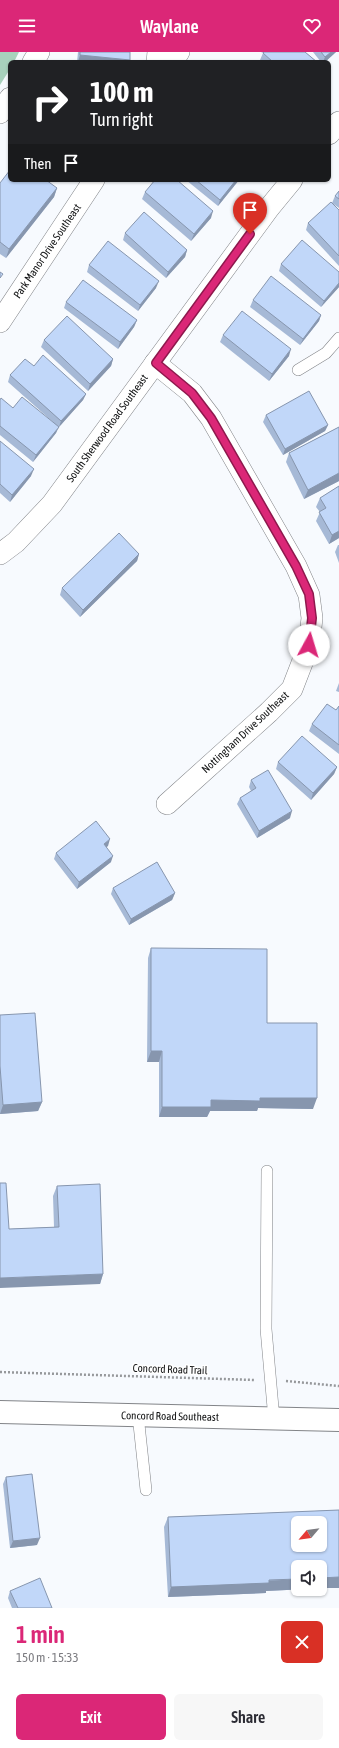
<!DOCTYPE html>
<html lang="en">
<head>
<meta charset="utf-8">
<style>
  body { margin:0; font-family:"Asap Condensed",sans-serif; background:#f7f7f7; color:#2b2b33; height:100vh; display:flex; flex-direction:column; font-size:15px; white-space:nowrap }
  * { box-sizing:border-box; margin:0 }
  p { font-size:13px; color:#7c7c81 }
  .icon { flex:none; width:22px; height:22px; fill:none; stroke:currentColor; stroke-width:2; stroke-linecap:round; stroke-linejoin:round }
  .map { position:relative; height:1556px; overflow:hidden }
  .side { display:flex; flex-direction:column; background:#fff; flex:1 }
  .side>* { flex:none }
  .banner { position:absolute; left:8px; top:8px; width:323px; height:122px; border-radius:6px; box-shadow:0 1px 3px #0004; background:#202124; color:#fff; overflow:hidden }
  .needle { width:26px; rotate:241deg }
  .buttons { position:absolute; left:291px; top:1464px; display:grid; gap:8px }
  .buttons a { display:grid; place-items:center; width:36px; height:36px; border-radius:6px; background:#fff; box-shadow:0 1px 3px #0004; font-size:20px }
  .pin { position:absolute; display:grid; place-items:center; width:34px; height:34px; color:#fff; margin:-41px -17px; border-radius:50% 50% 50% 0; rotate:-45deg; box-shadow:0 0 4px #0007 }
  .pin .icon { rotate:45deg }
  .me { position:absolute; width:44px; margin:-22px; rotate:6deg; stroke-linejoin:round; filter:drop-shadow(0 0 3px #0008) }
  .turn { display:flex; align-items:center; gap:14px; height:84px; padding:0 16px; font-size:18px }
  .turn .icon { width:52px; height:52px; stroke-width:2.5 }
  .turn b { display:block; font-size:28px; line-height:34px }
  .then { display:flex; align-items:center; height:38px; padding:0 16px; background:#0003; gap:8px; font-size:15px }
  .round { display:grid; place-items:center; flex:none; width:42px; height:42px; border-radius:6px; background:#f7f7f7 }
  .head { display:flex; align-items:center; justify-content:space-between; height:68px; padding:0 16px }
  h1 { font-size:24px; font-weight:600; line-height:30px; color:#db2777 }
  .button { display:flex; gap:8px; margin-top:auto; padding:8px 16px }
  .button a { flex:1; height:46px; border-radius:6px; background:#db2777; color:#fff; font-size:16px; font-weight:600; line-height:46px; text-align:center }
  .button a+a { background:#f7f7f7; color:#2b2b33 }
  header { display:flex; justify-content:space-between; align-items:center; height:52px; padding:0 16px; background:#db2777; color:#fff; font-size:18px; font-weight:600 }
  .map>svg:first-child { display:block }
</style>
</head>
<body>
<header><svg class="icon" aria-label="menu" viewBox="0 0 24 24"><path d="M4 6h16M4 12h16M4 18h16"/></svg>Waylane<svg class="icon" aria-label="heart" viewBox="0 0 24 24"><path d="M12 20l-8-8c-3-5 5-10 8-4 3-6 11-1 8 4z"/></svg></header>
<div class="map">
<svg width="339" height="1556" viewBox="0 0 339 1556">
  <rect width="100%" height="100%" fill="#f7fafe"/>
  <polygon fill="#a8d1bc" points="0,0 19,0 14,10 10,10 10,17 0,33"/>
  <g fill="none" stroke-linecap="round" stroke-linejoin="round">
    <g stroke="#828488" stroke-width="12">
      <g id="lane">
        <polyline points="298,318 326,301 339,286"/>
        <polyline points="267,1119 266,1277 274,1367"/>
        <polyline points="138,1363 146,1438"/>
      </g>
    </g>
    <g stroke="#828488" stroke-width="22">
      <g id="street">
        <polyline points="33,10 39,0"/>
        <polyline points="157,10 158,0"/>
        <polyline points="172,10 179,0"/>
        <polyline points="0,61 10,46"/>
        <polyline points="329,82 339,70"/>
        <polyline points="0,270 94,128"/>
        <polyline points="155,311 192,341 211,366 296,514 309,543 312,566 309,593 292,637 269,660 167,752"/>
        <polyline points="0,502 16,490 52,452 269,156 292,128"/>
      </g>
    </g>
    <g stroke="#828488" stroke-width="24">
      <polyline id="secondary" points="0,1360 339,1368"/>
    </g>
    <g stroke="#96989b" stroke-width="2.5" stroke-dasharray="2 2" stroke-linecap="butt">
      <polyline points="0,1320 255,1328"/>
      <polyline points="286,1329 339,1334"/>
    </g>
    <use href="#lane" stroke="#fff" stroke-width="11"/>
    <use href="#street" stroke="#fff" stroke-width="21"/>
    <use href="#secondary" stroke="#fff" stroke-width="22"/>
  </g>
  <g fill="#a6b9d6" fill-rule="evenodd">
    <polygon points="78,0 130,0 129,10 77,10"/>
    <polygon points="261,0 305,0 317,10 263,10 260,8 263,1"/>
    <polygon points="313,0 336,0 325,10 321,10"/>
    <polygon points="186,128 239,128 218,154"/>
    <polygon points="0,131 57,136 54,145 6,206 0,202"/>
    <polygon points="339,139 339,156 332,151 335,144"/>
    <polygon points="145,140 211,166 191,189 142,147"/>
    <polygon points="339,158 339,214 306,178 308,171"/>
    <polygon points="125,181 187,198 185,205 166,226 123,188"/>
    <polygon points="281,212 339,220 339,235 321,255 279,219"/>
    <polygon points="89,213 156,236 138,259 87,220"/>
    <polygon points="253,248 321,263 319,269 300,293 250,255"/>
    <polygon points="66,250 137,268 134,275 118,297 64,256"/>
    <polygon points="223,283 289,304 269,329 220,290"/>
    <polygon points="44,288 113,307 111,314 88,339 41,295"/>
    <polygon points="34,314 86,342 83,348 59,375 58,375 56,381 33,410 0,383 0,348 13,356 54,371 8,330 10,323"/>
    <polygon points="266,363 328,373 325,379 283,403 263,370"/>
    <polygon points="339,375 339,429 304,447 286,410 289,401"/>
    <polygon points="0,389 31,424 10,450 0,441"/>
    <polygon points="339,434 339,486 329,492 316,469 320,460 316,455 320,446"/>
    <polygon points="338,493 339,493 339,511 335,500"/>
    <polygon points="139,502 137,509 80,565 60,543 62,536"/>
    <polygon points="339,631 339,640 336,639"/>
    <polygon points="339,654 339,702 309,679 312,672 336,658"/>
    <polygon points="278,710 337,715 334,722 311,748 276,717"/>
    <polygon points="251,728 290,766 257,786 237,752 240,746 251,739 249,735"/>
    <polygon points="108,794 106,795 111,810 77,837 54,807 56,801"/>
    <polygon points="113,836 175,841 172,848 129,873 111,842"/>
    <polygon points="151,896 267,971 313,1057 258,1056 257,1059 210,1059 207,1065 159,1065 159,1010 147,1010 148,906"/>
    <polygon points="0,963 42,1050 38,1059 0,1062"/>
    <polygon points="57,1134 103,1222 100,1232 9,1177 54,1175 53,1144"/>
    <polygon points="6,1425 37,1493 10,1496 3,1432"/>
    <path d="M 339,1458 L 339,1536 L 320,1536 L 320,1515 L 298,1515 L 298,1537 L 307,1537 L 266,1539 L 266,1541 L 168,1545 L 164,1475 L 168,1465 ZM 298,1471 L 320,1471 L 320,1493 L 298,1493 Z"/>
    <polygon points="10,1539 52,1556 12,1556 8,1546"/>
  </g>
  <g fill="#8796ae">
    <polygon points="331,0 336,0 325,10 323,10 325,5"/>
    <polygon points="80,3 130,8 129,10 78,10"/>
    <polygon points="236,128 239,128 218,154 220,148"/>
    <polygon points="57,136 54,145 6,206 9,197"/>
    <polygon points="213,159 211,166 191,189 194,182"/>
    <polygon points="187,198 185,205 166,226 168,220"/>
    <polygon points="159,229 156,236 138,259 140,253"/>
    <polygon points="339,231 339,235 321,255 324,249"/>
    <polygon points="321,263 319,269 300,293 303,287"/>
    <polygon points="137,268 134,275 118,297 120,290"/>
    <polygon points="291,297 289,304 269,329 272,322"/>
    <polygon points="113,307 111,314 88,339 90,332"/>
    <polygon points="86,342 83,348 59,375 61,369"/>
    <polygon points="328,373 325,379 283,403 285,397"/>
    <polygon points="59,375 56,381 33,410 36,403"/>
    <polygon points="34,417 31,424 10,450 12,443"/>
    <polygon points="339,421 339,429 304,447 308,438"/>
    <polygon points="339,479 339,486 329,492 332,483"/>
    <polygon points="139,502 137,509 80,565 83,558"/>
    <polygon points="337,715 334,722 311,748 313,741"/>
    <polygon points="292,759 290,766 257,786 259,779"/>
    <polygon points="110,787 108,794 101,799 104,792"/>
    <polygon points="113,804 111,810 77,837 79,830"/>
    <polygon points="175,841 172,848 129,873 131,867"/>
    <polygon points="151,999 162,999 159,1010 147,1010"/>
    <polygon points="260,1046 317,1046 313,1057 258,1056 257,1059 210,1059 207,1065 159,1065 162,1055 211,1048"/>
    <polygon points="42,1050 38,1059 0,1062 3,1053"/>
    <polygon points="103,1222 100,1232 0,1236 0,1226"/>
    <polygon points="40,1486 37,1493 10,1496 13,1489"/>
    <polygon points="339,1525 339,1536 320,1536 320,1526"/>
    <polygon points="298,1527 298,1537 307,1537 266,1539 266,1541 168,1545 171,1535"/>
  </g>
  <g fill="#c1d7f9" stroke="#8796ae" fill-rule="evenodd">
    <polygon points="80,0 130,0 130,8 80,3"/>
    <polygon points="264,0 305,0 317,10 273,10 263,1"/>
    <polygon points="321,0 331,0 325,5"/>
    <polygon points="10,118 10,128 46,128 57,136 9,197 0,190 0,131"/>
    <polygon points="155,128 177,128 213,159 194,182 145,140"/>
    <polygon points="196,128 236,128 220,148"/>
    <polygon points="339,139 339,147 335,144"/>
    <polygon points="331,150 339,158 339,204 308,171"/>
    <polygon points="144,160 187,198 168,220 125,181"/>
    <polygon points="302,188 339,220 339,231 324,249 281,212"/>
    <polygon points="108,189 159,229 140,253 89,213"/>
    <polygon points="0,220 3,222 0,226"/>
    <polygon points="271,224 321,263 303,287 253,248"/>
    <polygon points="83,228 137,268 120,290 66,250"/>
    <polygon points="242,259 291,297 272,322 223,283"/>
    <polygon points="67,264 113,307 90,332 44,288"/>
    <polygon points="43,303 86,342 61,369 10,323 25,307 34,314"/>
    <polygon points="309,339 328,373 285,397 266,363"/>
    <polygon points="22,345 59,375 36,403 0,374 0,348 1,346 13,356"/>
    <polygon points="339,375 339,421 308,438 289,401"/>
    <polygon points="0,389 34,417 12,443 0,432"/>
    <polygon points="339,434 339,479 332,483 319,460 326,456 320,446"/>
    <polygon points="119,481 139,502 83,558 62,536"/>
    <polygon points="327,652 336,658 339,654 339,693 312,672"/>
    <polygon points="302,684 337,715 313,741 278,710"/>
    <polygon points="268,718 292,759 259,779 240,746 256,736 251,728"/>
    <polygon points="96,769 110,787 104,792 113,804 79,830 56,801"/>
    <polygon points="157,810 175,841 131,867 113,836"/>
    <polygon points="151,896 267,897 267,971 317,971 317,1046 260,1046 260,1049 211,1048 211,1055 162,1055 162,999 151,999"/>
    <polygon points="35,961 42,1050 3,1053 0,1014 0,963"/>
    <polygon points="0,1131 6,1131 9,1177 59,1175 57,1134 100,1132 103,1222 0,1226"/>
    <polygon points="32,1422 40,1486 13,1489 6,1425"/>
    <path d="M 339,1458 L 339,1525 L 320,1526 L 320,1515 L 298,1515 L 298,1527 L 269,1528 L 269,1531 L 171,1535 L 168,1465 ZM 298,1471 L 320,1471 L 320,1493 L 298,1493 Z"/>
    <polygon points="40,1526 52,1556 18,1556 10,1539"/>
  </g>
  <g fill="none" stroke-linecap="round" stroke-linejoin="round">
    <g stroke="#8e194d" stroke-width="10">
      <polyline id="route" points="250,182 156,311 192,341 211,366 296,514 309,542 312,566 309,593"/>
    </g>
    <use href="#route" stroke="#db2777" stroke-width="7"/>
  </g>
  <g text-anchor="middle" stroke-width="3" stroke-linejoin="round" paint-order="stroke">
    <g font-size="11" fill="#0f1011" stroke="#fff">
      <text transform="translate(47 199) rotate(-56)" y="4">Park Manor Drive Southeast</text>
      <text transform="translate(107 376) rotate(-54)" y="4">South Sherwood Road Southeast</text>
      <text transform="translate(245 680) rotate(-43)" y="4">Nottingham Drive Southeast</text>
      <text transform="translate(170 1317) rotate(2)" y="4">Concord Road Trail</text>
      <text transform="translate(170 1364) rotate(1)" y="4">Concord Road Southeast</text>
    </g>
  </g>
</svg>
<div class="buttons">
<a><svg class="needle" viewBox="-14 -14 28 28"><path d="M0-13l5 13h-10z" fill="#e53935"/><path d="M0 13l5-13h-10z" fill="#7c7c81"/></svg></a>
<a><svg class="icon" aria-label="sound" viewBox="0 0 24 24"><path d="M4 9h4l5-4v14l-5-4H4zM17 9q2 3 0 6"/></svg></a>
</div>
<div class="pin" style="left:250px;top:182px;background:#d93025"><svg class="icon" aria-label="arrive" viewBox="0 0 24 24"><path d="M6 21V4h12l-3 4 3 4H6"/></svg></div>
<svg class="me" style="left:309px;top:593px" viewBox="-20 -20 40 40"><circle r="19" fill="#fff"/><path d="M0-13L10 11 0 6-10 11z" fill="#db2777"/></svg>
<div class="banner">
<div class="turn"><svg class="icon" aria-label="right" viewBox="0 0 24 24"><path d="M7 20v-9h11M14 6l5 5-5 5"/></svg><div><b>100 m</b>Turn right</div></div>
<div class="then">Then<svg class="icon" aria-label="arrive" viewBox="0 0 24 24"><path d="M6 21V4h12l-3 4 3 4H6"/></svg></div>
</div>
</div>
<section class="side">
<div class="head"><div><h1>1 min</h1><p>150 m · 15:33</p></div><a class="round" style="background:#d93025;color:#fff"><svg class="icon" aria-label="close" viewBox="0 0 24 24"><path d="M6 6l12 12M18 6L6 18"/></svg></a></div>
<div class="button"><a>Exit</a><a>Share</a></div>
</section>
</body>
</html>
